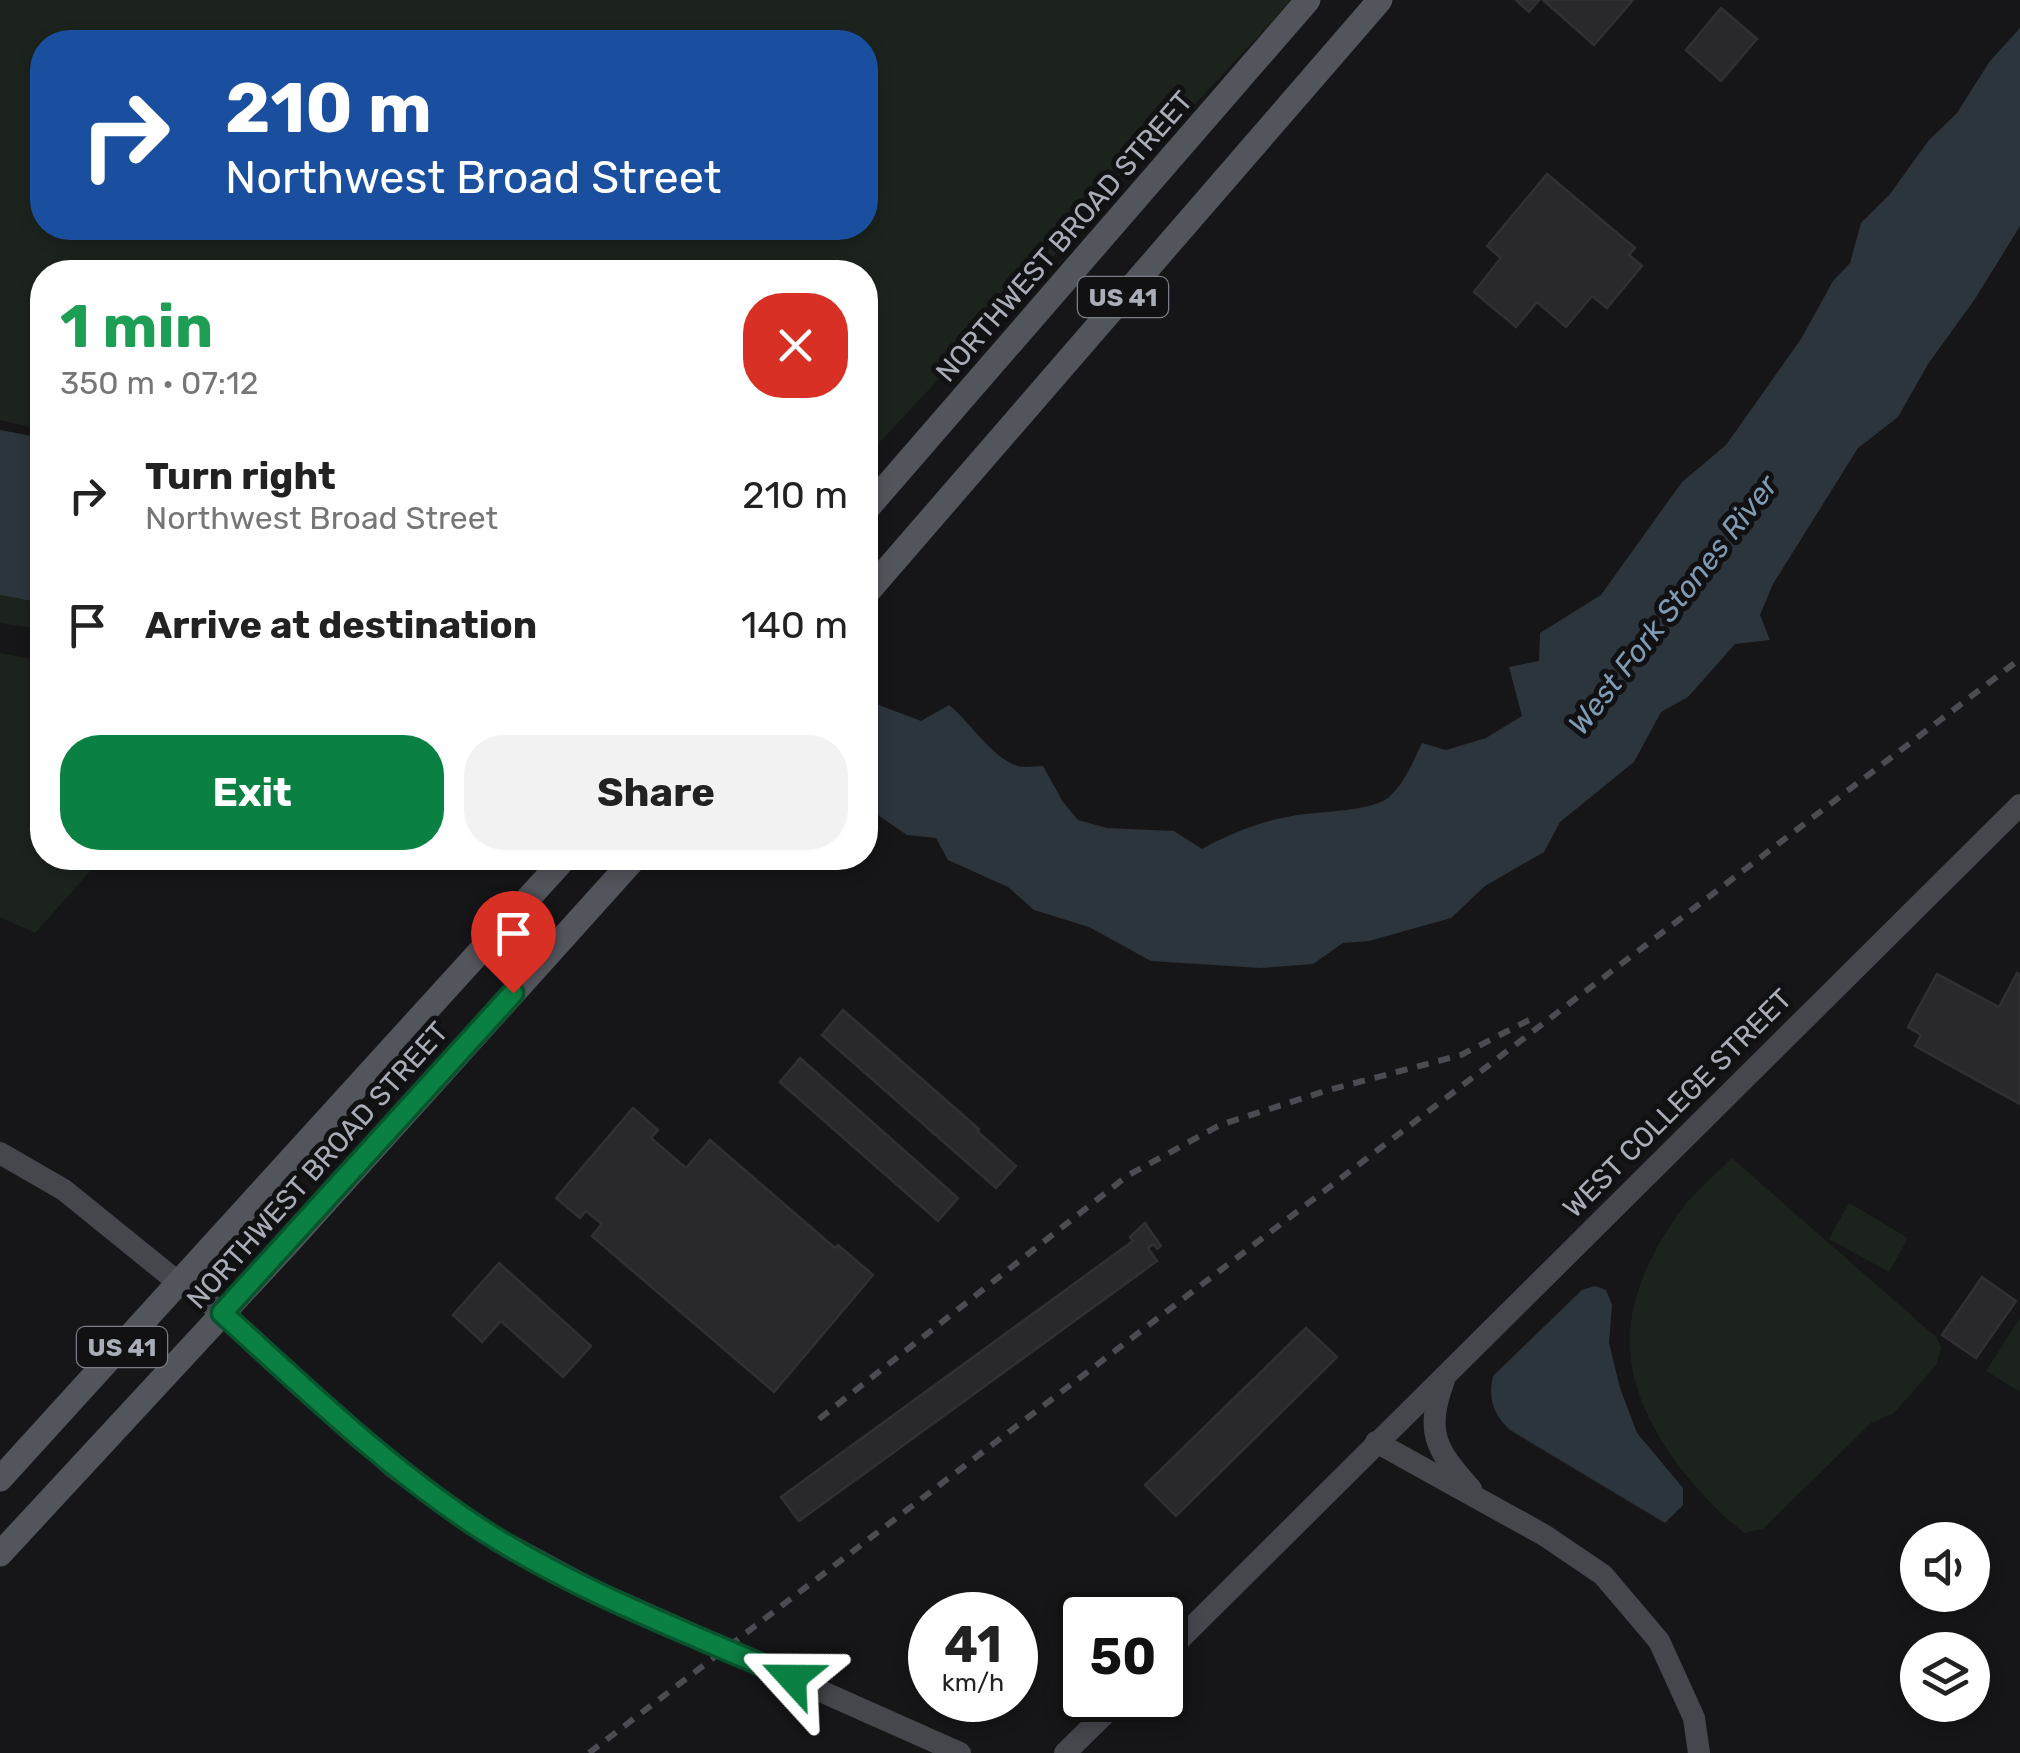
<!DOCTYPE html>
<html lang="en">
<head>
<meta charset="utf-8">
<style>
  body { margin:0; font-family:Rubik,sans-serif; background:#f2f2f2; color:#222; height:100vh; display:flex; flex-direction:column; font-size:38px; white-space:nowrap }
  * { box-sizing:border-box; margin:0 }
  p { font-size:32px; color:#767676 }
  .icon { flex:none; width:55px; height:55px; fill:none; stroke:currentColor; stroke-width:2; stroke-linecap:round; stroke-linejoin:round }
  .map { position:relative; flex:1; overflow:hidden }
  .side { position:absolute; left:30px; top:260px; width:848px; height:610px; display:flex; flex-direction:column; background:#fff; border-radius:40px; box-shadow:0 5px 15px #0003 }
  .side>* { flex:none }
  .hud { position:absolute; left:30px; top:30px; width:848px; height:210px; border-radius:40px; box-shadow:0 5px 15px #0003; background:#1a4fa0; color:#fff; overflow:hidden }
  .buttons { position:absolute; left:1900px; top:1522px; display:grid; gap:20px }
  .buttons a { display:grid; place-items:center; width:90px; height:90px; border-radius:50%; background:#fff; box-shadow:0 5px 15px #0003; font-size:50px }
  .speed { position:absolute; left:908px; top:1592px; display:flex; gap:20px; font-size:50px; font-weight:700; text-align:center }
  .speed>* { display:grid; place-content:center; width:130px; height:130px; border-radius:50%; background:#fff; box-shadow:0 5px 15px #0003; line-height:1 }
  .speed small { font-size:25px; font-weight:400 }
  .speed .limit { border:5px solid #111; border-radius:15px; background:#fff; color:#111 }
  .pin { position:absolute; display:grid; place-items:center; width:85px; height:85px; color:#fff; margin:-102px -42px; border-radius:50% 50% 50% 0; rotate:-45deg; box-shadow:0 0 10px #0007 }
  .pin .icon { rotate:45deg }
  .me { position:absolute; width:110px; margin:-55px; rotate:294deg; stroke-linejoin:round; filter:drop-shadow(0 0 8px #0008) }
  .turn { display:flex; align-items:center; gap:35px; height:210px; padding:0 30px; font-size:45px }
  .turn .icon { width:130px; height:130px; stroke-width:2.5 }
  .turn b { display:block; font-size:70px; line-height:85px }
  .round { display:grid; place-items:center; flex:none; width:105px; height:105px; border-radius:40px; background:#f2f2f2 }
  .headline { display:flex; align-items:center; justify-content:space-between; height:170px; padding:0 30px }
  h1 { font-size:60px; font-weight:700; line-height:75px; color:#1e9e55 }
  .action { display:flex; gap:20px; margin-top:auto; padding:20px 30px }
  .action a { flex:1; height:115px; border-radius:40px; background:#0b8043; color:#fff; font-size:40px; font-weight:700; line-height:115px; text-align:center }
  .action a+a { background:#f2f2f2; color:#222 }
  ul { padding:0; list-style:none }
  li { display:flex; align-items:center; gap:30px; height:130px; padding:0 30px }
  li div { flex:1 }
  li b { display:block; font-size:38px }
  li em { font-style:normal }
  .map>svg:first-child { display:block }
</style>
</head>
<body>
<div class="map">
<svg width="2020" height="1753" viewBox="0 0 2020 1753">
  <rect width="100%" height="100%" fill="#161618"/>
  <g fill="#1c231d" fill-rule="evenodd">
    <path d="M 0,0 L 1292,0 L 865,458 L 865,272 L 42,272 L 42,430 L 0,420 ZM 42,42 L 865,42 L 865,228 L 42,228 Z"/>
    <polygon points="0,595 42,603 42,629 0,623"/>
    <polygon points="0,653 42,661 42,858 102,858 35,933 0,917"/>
    <path d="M 1732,1158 L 1937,1338 L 1941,1347 L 1937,1364 L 1893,1414 L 1871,1423 L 1763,1529 L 1744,1533 C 1692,1491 1633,1419 1630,1348 C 1627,1301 1652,1250 1679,1213 C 1694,1192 1714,1176 1732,1158 Z"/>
    <polygon points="1849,1203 1908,1238 1889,1272 1829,1239"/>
    <polygon points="2020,1318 2020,1392 1986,1371"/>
  </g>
  <g fill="#2c353c">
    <path d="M 2020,28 L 2020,226 L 1975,299 L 1928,364 L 1898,417 L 1858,448 L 1773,584 L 1760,615 L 1770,640 L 1735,644 L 1688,697 L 1661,712 L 1634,762 L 1560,822 L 1544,852 L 1485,886 L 1451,918 L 1369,941 L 1343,943 L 1313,964 L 1261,968 L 1151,961 L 1089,927 L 1034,910 L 1008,887 L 948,860 L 936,838 L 907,835 L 865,806 L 865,694 L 879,705 L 921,721 L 949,705 C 969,721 994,760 1018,766 C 1025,768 1035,766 1043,766 L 1063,802 L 1078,820 L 1107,828 L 1174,831 L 1202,849 C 1232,833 1263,820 1298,815 C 1321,811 1371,812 1389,797 C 1404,784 1414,760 1422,743 L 1446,750 L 1486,738 L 1522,716 L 1509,667 L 1539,661 L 1540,633 L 1601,595 L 1682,482 L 1726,445 L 1801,339 L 1833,281 L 1850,263 L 1861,223 L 1890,194 L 1929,140 L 1957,113 L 1990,61 Z"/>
    <polygon points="0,430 42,438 42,603 0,595"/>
    <path d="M 1595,1286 L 1606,1290 L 1612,1305 L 1609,1343 L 1620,1388 L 1637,1433 L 1683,1488 L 1683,1505 L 1665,1523 L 1510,1430 C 1493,1414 1488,1399 1493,1376 L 1582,1290 Z"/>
  </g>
  <g fill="#29292c" stroke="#303034" stroke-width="2.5">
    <polygon points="1516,0 1539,0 1529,12"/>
    <polygon points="1543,0 1633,0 1594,45"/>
    <polygon points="1721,8 1757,39 1721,81 1686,50"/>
    <polygon points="1547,174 1635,248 1629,255 1642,266 1607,308 1592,296 1566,327 1537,302 1516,327 1474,292 1501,258 1487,246"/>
    <polygon points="2017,973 2020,975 2020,1104 1915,1046 1921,1035 1908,1027 1937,974 1999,1007"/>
    <polygon points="843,1010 979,1129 977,1131 1016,1166 996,1188 822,1035"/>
    <polygon points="800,1058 958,1198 938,1221 780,1082"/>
    <polygon points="633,1108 658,1130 651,1138 686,1168 710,1140 835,1248 838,1245 873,1275 774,1392 592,1236 602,1224 586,1211 580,1218 556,1198"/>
    <polygon points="1145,1223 1161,1246 1157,1249 1154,1244 1148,1248 1157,1261 799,1521 781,1497 1133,1241 1130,1237"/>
    <polygon points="499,1263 591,1346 563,1377 501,1321 482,1342 453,1315"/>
    <polygon points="1982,1277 2016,1301 1976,1358 1942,1335"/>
    <polygon points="1306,1328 1337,1357 1176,1516 1145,1485"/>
  </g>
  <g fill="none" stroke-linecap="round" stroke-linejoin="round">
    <g stroke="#45474d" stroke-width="22">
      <polyline points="0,1153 64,1190 180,1284 223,1313 394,1468 487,1533 591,1589"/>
      <path d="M 1444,1380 C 1425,1432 1435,1449 1471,1489"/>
      <polyline points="1376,1442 1544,1535 1603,1575 1659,1641 1694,1718 1699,1753"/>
      <polyline points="1165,1654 2020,805"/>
      <polyline points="1065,1753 1119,1700"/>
    </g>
    <g stroke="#53555c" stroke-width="25">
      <polyline points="865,511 1308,0"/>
      <polyline points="865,595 1380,0"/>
      <polyline points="0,1479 565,858"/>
      <polyline points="0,1554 290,1241 635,858"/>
    </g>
    <g stroke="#4a4c52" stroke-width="6" stroke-dasharray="12 10" stroke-linecap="butt">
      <polyline points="819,1419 1127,1176 1220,1125 1325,1091 1461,1055 1529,1020"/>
      <polyline points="589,1753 2020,659"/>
    </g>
    <polyline stroke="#45474d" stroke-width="22" points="591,1589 960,1753"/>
  </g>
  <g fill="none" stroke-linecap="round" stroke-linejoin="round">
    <g stroke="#07532c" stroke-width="25">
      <path id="route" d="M 513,993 L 222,1313 C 307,1390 388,1469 484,1531 C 579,1592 689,1633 792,1678"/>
    </g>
    <use href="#route" stroke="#0b8043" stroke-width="18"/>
  </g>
  <g text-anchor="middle" stroke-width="10" stroke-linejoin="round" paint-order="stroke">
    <g fill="#111113" stroke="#7b7e86" stroke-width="2.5">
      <rect x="1078" y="277" width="90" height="40" rx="8"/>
      <rect x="77" y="1327" width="90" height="40" rx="8"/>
    </g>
    <g font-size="25" font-weight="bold" fill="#a8adb8">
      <text x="1123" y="306">US 41</text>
      <text x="122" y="1356">US 41</text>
    </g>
    <g font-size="28" fill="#a8adb8" stroke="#111113">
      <text transform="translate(1064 236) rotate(-49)" y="10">NORTHWEST BROAD STREET</text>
      <text transform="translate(1677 1103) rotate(-45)" y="10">WEST COLLEGE STREET</text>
      <text transform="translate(317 1165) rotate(-48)" y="10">NORTHWEST BROAD STREET</text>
    </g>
    <g font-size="30" font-style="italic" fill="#7f9bb3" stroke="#111113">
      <text transform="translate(1673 605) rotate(-52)" y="10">West Fork Stones River</text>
    </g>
  </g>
</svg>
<div class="buttons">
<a><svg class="icon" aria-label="sound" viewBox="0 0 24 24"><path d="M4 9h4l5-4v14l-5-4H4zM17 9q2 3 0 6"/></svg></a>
<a><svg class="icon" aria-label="layers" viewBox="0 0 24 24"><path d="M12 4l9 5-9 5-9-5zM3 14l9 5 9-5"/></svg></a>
</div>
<div class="speed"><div>41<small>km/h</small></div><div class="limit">50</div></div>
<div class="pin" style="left:513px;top:993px;background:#d93025"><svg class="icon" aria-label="arrive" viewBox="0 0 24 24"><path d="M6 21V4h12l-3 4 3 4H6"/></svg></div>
<svg class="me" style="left:792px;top:1678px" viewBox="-20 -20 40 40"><path d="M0-17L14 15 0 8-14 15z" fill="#0b8043" stroke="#fff" stroke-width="4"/></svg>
<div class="hud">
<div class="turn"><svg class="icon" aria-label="right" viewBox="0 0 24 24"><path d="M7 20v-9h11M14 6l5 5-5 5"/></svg><div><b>210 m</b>Northwest Broad Street</div></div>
</div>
<section class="side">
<div class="headline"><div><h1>1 min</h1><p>350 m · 07:12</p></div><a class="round" style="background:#d93025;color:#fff"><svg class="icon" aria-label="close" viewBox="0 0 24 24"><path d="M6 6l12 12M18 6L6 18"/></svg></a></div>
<ul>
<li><svg class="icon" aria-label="right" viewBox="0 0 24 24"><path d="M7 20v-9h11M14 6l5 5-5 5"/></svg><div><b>Turn right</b><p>Northwest Broad Street</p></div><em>210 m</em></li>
<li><svg class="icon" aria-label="arrive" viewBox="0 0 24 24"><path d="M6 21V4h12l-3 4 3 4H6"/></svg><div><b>Arrive at destination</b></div><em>140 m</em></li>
</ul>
<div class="action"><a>Exit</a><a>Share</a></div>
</section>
</div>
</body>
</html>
